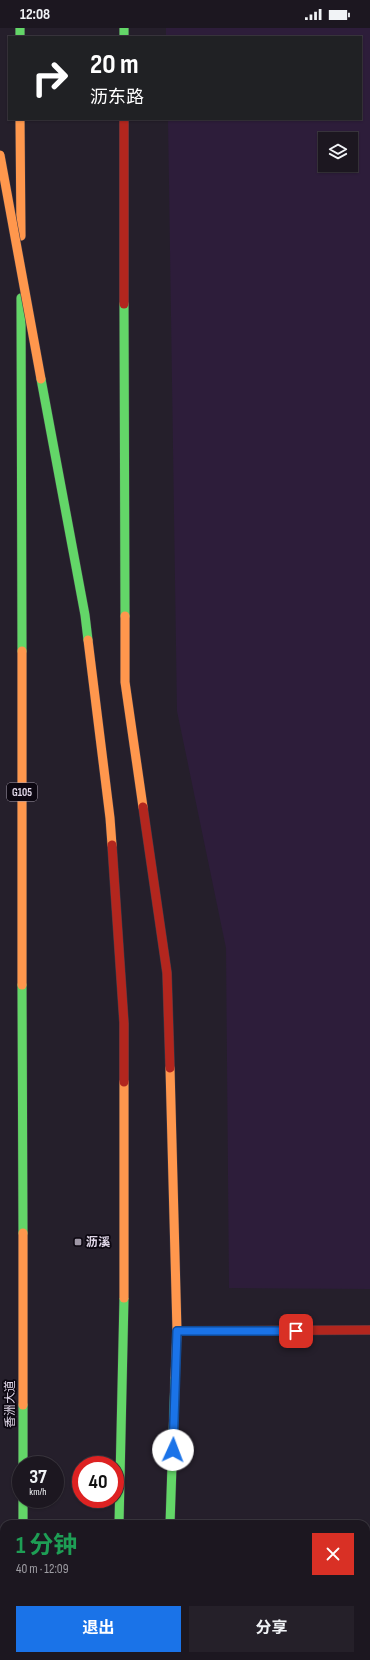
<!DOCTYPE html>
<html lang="zh">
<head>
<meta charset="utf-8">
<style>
  body { margin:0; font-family:"Sofia Sans Condensed","Noto Sans SC",sans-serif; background:#252029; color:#f1f3f6; height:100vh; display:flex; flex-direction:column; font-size:15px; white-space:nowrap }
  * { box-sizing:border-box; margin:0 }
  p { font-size:13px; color:#a09fa5 }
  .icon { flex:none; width:22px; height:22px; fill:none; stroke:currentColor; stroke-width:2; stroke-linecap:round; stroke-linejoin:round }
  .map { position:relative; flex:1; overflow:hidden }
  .panel { position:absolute; left:0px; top:1492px; width:370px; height:140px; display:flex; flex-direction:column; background:#1c1720; border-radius:12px 12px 0 0; box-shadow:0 1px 3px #0004,0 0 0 1px #3a363e }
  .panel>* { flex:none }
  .guide { position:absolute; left:8px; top:8px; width:354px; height:84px; border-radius:0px; box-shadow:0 1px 3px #0004,0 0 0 1px #3a363e; background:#202124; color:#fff; overflow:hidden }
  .controls { position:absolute; left:318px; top:104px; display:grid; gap:8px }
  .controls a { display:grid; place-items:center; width:40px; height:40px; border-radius:0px; background:#1c1720; box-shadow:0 1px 3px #0004,0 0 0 1px #3a363e; font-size:20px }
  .speed { position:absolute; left:12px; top:1428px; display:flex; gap:8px; font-size:20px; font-weight:700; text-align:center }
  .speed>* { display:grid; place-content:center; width:52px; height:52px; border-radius:50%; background:#1c1720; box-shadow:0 1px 3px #0004,0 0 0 1px #3a363e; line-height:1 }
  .speed small { font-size:10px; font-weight:400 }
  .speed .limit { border:6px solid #d22; background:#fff; color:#111 }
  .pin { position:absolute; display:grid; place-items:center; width:34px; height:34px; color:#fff; margin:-17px; border-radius:8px; box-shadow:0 2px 6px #0006 }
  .me { position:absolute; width:44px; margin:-22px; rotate:2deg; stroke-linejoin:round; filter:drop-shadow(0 0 3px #0008) }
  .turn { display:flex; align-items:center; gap:14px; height:84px; padding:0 16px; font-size:18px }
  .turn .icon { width:52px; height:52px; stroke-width:2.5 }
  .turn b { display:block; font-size:28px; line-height:34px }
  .round { display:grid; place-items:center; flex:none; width:42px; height:42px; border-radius:0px; background:#252029 }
  .headline { display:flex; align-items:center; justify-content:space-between; height:68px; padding:0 16px }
  h1 { font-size:24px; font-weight:700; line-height:30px; color:#1e9e55 }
  .action { display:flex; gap:8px; margin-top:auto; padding:8px 16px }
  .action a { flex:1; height:46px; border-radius:0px; background:#1a73e8; color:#fff; font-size:16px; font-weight:700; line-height:46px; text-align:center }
  .action a+a { background:#252029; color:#f1f3f6 }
  .status { display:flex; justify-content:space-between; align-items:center; height:28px; padding:0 20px; background:#1c1720; direction:ltr }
  .status svg { height:11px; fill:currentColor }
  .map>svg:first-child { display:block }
</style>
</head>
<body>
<div class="status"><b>12:08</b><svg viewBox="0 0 49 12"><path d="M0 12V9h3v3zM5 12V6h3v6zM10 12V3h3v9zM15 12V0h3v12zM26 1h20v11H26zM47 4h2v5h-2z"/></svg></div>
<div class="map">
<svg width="370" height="1632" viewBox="0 0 370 1632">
  <rect width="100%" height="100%" fill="#251f2b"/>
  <path fill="#2d1d3a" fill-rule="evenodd" d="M 166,0 L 370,0 L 370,1261 L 229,1260 L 226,920 L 177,683 L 168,91 L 361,91 L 361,9 L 166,9 ZM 325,111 L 351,111 L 351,137 L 325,137 Z"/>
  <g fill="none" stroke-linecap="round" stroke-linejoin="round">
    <g stroke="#403a46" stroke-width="10">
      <g id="fast">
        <polyline points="20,0 20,9"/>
        <polyline points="124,0 124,9"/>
        <polyline points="21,270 22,623"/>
        <polyline points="124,276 125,588"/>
        <polyline points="22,957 23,1205"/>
        <polyline points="23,1377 23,1437"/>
        <polyline points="23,1471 23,1496"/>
        <polyline points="119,1496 124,1270"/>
        <polyline points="170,1496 175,1350"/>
        <polyline points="23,1628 23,1632"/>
      </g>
    </g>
    <g stroke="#403a46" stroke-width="10">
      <g id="slow">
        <polyline points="20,91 21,208"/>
        <polyline points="125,588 125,654 143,779"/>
        <polyline points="22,623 22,957"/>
        <polyline points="170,1040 177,1303 175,1350"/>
        <polyline points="23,1205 23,1377"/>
        <polyline points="118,1628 119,1632"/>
        <polyline points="167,1628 168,1632"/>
      </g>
    </g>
    <g stroke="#403a46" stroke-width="10">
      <g id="jam">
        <polyline points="124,91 124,276"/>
        <polyline points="143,779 167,945 170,1040"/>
        <polyline points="177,1303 370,1302"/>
      </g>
    </g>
    <use href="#fast" stroke="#63d668" stroke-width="9"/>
    <use href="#slow" stroke="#ff974d" stroke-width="9"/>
    <use href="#jam" stroke="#b3261e" stroke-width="9"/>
    <g stroke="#403a46" stroke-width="10" stroke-linecap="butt">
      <polyline id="fast-bridge" points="41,351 85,587 88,612"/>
    </g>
    <g stroke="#403a46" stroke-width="10" stroke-linecap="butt">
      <g id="slow-bridge">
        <polyline points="0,127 41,351"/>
        <polyline points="88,612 110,790 112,817"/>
        <polyline points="124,1054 124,1270"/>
      </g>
    </g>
    <g stroke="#403a46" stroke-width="10" stroke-linecap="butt">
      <polyline id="jam-bridge" points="112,817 124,995 124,1054"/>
    </g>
    <use href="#fast-bridge" stroke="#63d668" stroke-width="9"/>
    <use href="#slow-bridge" stroke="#ff974d" stroke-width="9"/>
    <use href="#jam-bridge" stroke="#b3261e" stroke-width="9"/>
  </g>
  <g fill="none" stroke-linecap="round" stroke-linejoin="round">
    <g stroke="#114b97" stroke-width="10">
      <polyline id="route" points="173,1422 177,1303 296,1303"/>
    </g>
    <use href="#route" stroke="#1a73e8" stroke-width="7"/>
  </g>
  <rect fill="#9f97a6" stroke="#0c0711" stroke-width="1.5" x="74" y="1210" width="8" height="8" rx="2"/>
  <g text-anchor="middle" stroke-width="3.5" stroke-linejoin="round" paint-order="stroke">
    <rect fill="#0c0711" stroke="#a199a8" stroke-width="1" x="7" y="755" width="30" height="18" rx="3"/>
    <g font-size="11" font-weight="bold" fill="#e1d8e9">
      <text x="22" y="768">G105</text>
    </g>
    <g font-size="12" font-weight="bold" fill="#e1d8e9" stroke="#0c0711" text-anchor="start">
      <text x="86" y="1218">沥溪</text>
    </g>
    <g font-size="12" fill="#e1d8e9" stroke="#0c0711">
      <text transform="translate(10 1376) rotate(-90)" y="4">香洲大道</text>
    </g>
  </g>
</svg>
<div class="controls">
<a><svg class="icon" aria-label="layers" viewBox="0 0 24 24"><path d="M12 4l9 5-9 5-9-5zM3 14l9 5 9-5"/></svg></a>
</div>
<div class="speed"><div>37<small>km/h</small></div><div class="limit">40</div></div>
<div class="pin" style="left:296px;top:1303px;background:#d93025"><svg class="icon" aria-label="arrive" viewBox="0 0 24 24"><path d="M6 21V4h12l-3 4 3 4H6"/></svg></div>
<svg class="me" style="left:173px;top:1422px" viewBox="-20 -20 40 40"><circle r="19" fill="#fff"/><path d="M0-13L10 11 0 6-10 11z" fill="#1a73e8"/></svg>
<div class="guide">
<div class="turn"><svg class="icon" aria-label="right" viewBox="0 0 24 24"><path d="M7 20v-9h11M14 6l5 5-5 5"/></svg><div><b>20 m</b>沥东路</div></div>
</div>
<section class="panel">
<div class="headline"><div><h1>1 分钟</h1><p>40 m · 12:09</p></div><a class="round" style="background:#d93025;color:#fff"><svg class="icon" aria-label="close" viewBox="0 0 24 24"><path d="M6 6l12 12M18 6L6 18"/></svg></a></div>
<div class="action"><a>退出</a><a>分享</a></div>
</section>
</div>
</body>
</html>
